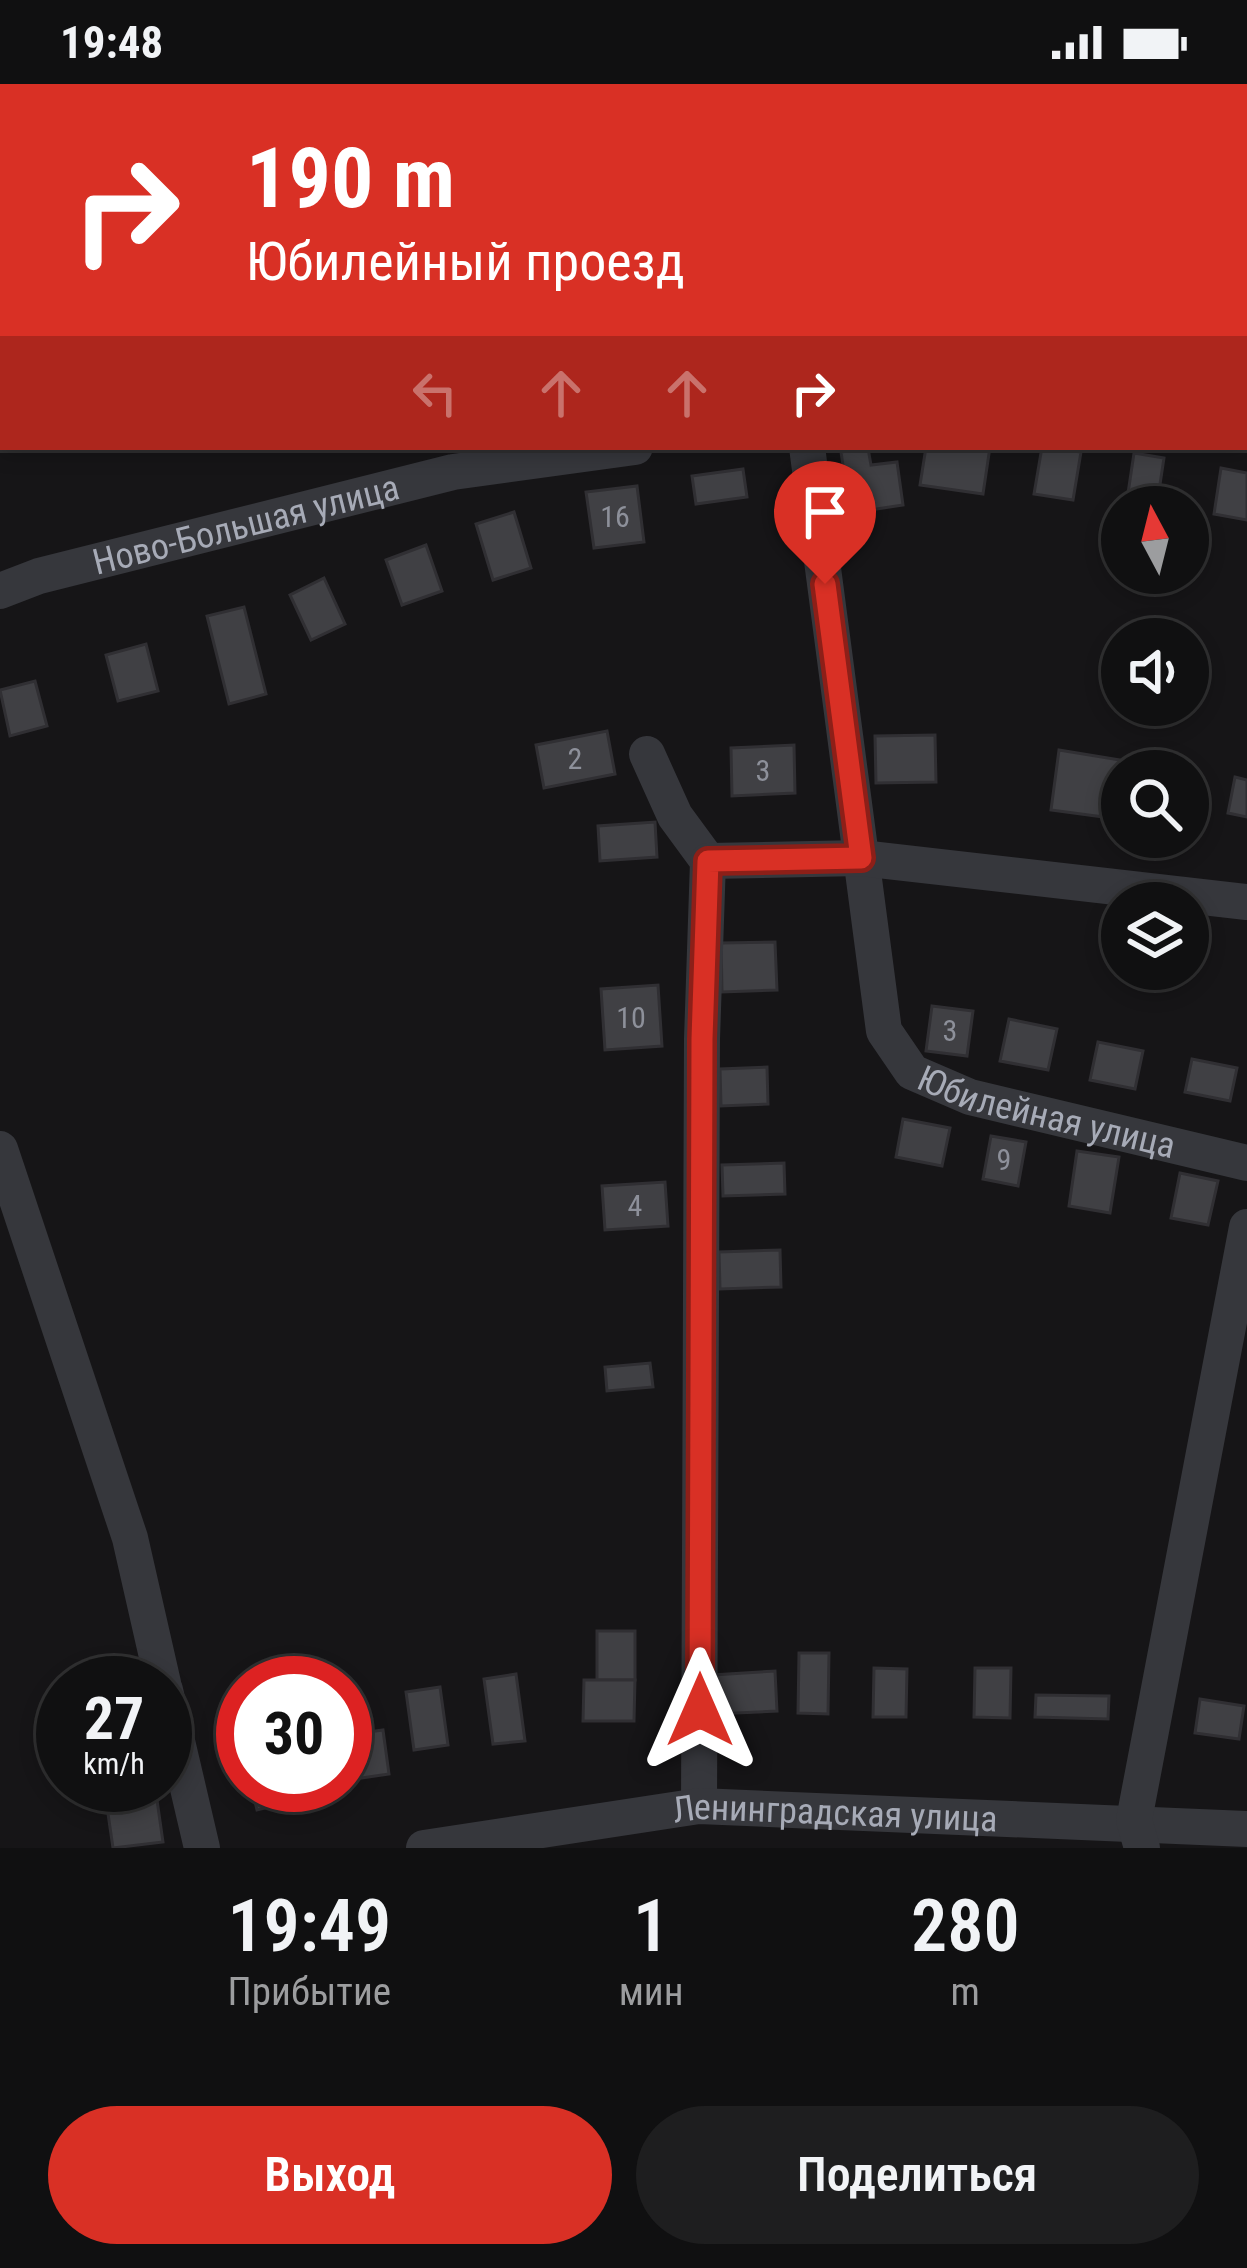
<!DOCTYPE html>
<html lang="ru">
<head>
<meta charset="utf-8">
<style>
  body { margin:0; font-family:"Roboto Condensed",sans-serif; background:#1e1e1f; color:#f1f3f6; height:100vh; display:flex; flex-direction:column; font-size:45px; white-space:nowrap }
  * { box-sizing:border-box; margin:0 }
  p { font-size:39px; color:#9c9d9f }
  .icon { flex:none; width:66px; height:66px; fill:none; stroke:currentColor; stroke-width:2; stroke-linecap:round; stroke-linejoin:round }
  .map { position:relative; height:1764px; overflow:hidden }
  .panel { display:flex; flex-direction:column; background:#101011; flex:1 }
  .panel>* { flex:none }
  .guide { position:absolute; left:0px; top:0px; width:1248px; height:366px; box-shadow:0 6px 18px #0003,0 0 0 3px #303031; background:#d93025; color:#fff; overflow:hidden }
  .needle { width:78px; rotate:353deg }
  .fabs { position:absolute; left:1101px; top:402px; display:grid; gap:24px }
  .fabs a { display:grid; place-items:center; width:108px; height:108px; border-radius:50%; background:#101011; box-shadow:0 6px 18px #0003,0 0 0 3px #303031; font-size:60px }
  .speed { position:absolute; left:36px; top:1572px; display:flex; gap:24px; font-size:60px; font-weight:700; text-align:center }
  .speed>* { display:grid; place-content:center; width:156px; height:156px; border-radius:50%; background:#101011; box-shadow:0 6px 18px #0003,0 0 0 3px #303031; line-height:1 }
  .speed small { font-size:30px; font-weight:400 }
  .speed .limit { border:18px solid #d22; background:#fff; color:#111 }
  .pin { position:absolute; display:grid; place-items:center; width:102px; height:102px; color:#fff; margin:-123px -51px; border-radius:50% 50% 50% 0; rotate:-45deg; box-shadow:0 0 12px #0007 }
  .pin .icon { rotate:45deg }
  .me { position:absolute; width:132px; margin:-66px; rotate:0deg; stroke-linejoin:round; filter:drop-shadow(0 0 9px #0008) }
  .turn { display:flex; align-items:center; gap:42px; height:252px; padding:0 48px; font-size:54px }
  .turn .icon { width:156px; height:156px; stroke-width:2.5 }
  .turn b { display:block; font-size:84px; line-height:102px }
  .lanes { display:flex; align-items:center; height:114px; padding:0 48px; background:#0003; justify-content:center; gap:60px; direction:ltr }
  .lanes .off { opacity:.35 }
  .eta { display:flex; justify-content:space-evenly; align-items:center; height:204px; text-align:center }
  .eta b { font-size:72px; font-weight:600; line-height:84px }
  .cta { display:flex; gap:24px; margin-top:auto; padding:24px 48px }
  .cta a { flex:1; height:138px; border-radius:72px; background:#d93025; color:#fff; font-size:48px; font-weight:600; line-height:138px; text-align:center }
  .cta a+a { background:#1e1e1f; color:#f1f3f6 }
  .status { display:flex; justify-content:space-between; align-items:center; height:84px; padding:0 60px; background:#101011; direction:ltr }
  .status svg { height:33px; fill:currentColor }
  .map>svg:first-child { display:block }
</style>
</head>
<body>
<div class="status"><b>19:48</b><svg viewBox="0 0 49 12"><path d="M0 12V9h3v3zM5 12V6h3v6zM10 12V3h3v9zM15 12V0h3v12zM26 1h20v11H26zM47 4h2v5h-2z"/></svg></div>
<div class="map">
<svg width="1247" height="1764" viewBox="0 0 1247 1764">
  <rect width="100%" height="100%" fill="#161517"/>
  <g fill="#404044" stroke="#302f33" stroke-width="3">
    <polygon points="926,363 990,363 983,410 920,401"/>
    <polygon points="1042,363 1081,368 1073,416 1034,410"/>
    <polygon points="868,364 871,381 897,378 903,421 850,429 841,368"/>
    <polygon points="1134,369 1164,374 1157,420 1127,416"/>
    <polygon points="1221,384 1247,389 1247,436 1214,430"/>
    <polygon points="743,385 747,413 696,420 692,392"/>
    <polygon points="637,402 644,458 594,464 586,408"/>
    <polygon points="514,428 531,484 493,496 476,440"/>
    <polygon points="426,461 442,507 402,521 386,476"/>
    <polygon points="324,494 345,540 311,556 290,511"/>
    <polygon points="244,523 266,610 229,620 207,532"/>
    <polygon points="146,560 158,607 118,617 106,571"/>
    <polygon points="35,597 47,642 10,652 0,606"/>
    <polygon points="607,647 615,690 544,704 536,661"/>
    <polygon points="935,651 936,698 876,699 875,652"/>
    <polygon points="794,661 795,709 732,712 731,664"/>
    <polygon points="1059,666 1120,676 1111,734 1051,726"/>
    <polygon points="1235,693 1247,696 1247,733 1228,729"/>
    <polygon points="655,738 657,773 600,777 598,742"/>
    <polygon points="775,858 777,906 722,908 721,859"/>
    <polygon points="658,901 662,962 605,966 601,905"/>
    <polygon points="932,922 973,927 967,972 926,967"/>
    <polygon points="1009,935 1057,945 1048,986 1000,977"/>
    <polygon points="1098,958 1143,967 1135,1005 1090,996"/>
    <polygon points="1192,975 1237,984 1230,1017 1185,1008"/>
    <polygon points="767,983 768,1020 721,1022 720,985"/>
    <polygon points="903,1035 950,1044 942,1082 896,1073"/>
    <polygon points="991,1052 1026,1058 1018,1102 983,1095"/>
    <polygon points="1077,1067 1119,1073 1110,1129 1069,1122"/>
    <polygon points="784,1079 785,1110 723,1112 722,1081"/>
    <polygon points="1180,1089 1218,1097 1208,1141 1171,1134"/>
    <polygon points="665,1098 668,1142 605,1146 602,1102"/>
    <polygon points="780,1166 781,1203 720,1205 719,1168"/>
    <polygon points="650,1279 653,1303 607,1307 605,1283"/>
    <rect x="597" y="1547" width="38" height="49"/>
    <polygon points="799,1569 829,1569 828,1630 798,1629"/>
    <polygon points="874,1584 907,1585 906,1633 873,1633"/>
    <polygon points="975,1584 1011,1584 1010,1634 974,1633"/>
    <polygon points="775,1587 777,1627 715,1630 713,1591"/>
    <polygon points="516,1590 525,1657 493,1660 484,1595"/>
    <polygon points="584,1596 635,1596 634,1637 583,1637"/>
    <polygon points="440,1603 448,1661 414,1666 406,1608"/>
    <polygon points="1036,1611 1109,1612 1108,1635 1035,1633"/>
    <polygon points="1200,1615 1244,1622 1239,1655 1195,1649"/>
    <polygon points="383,1646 389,1690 348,1696 345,1651"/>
    <polygon points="251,1701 304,1701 307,1714 257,1726"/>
    <polygon points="156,1709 163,1758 113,1764 106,1716"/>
  </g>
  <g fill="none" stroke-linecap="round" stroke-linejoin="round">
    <g stroke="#36373c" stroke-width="36">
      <polyline points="261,0 261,3"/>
      <polyline points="722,0 723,3"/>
      <polyline points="1075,0 1075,3"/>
      <polyline points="0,278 3,277"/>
      <polyline points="1245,294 1247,295"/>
      <path id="s1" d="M 807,363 L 884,947 L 912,988 L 970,1013 L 1247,1079"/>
      <path id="s2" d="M 0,507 L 39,492 L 453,388 L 635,363"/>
      <polyline points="647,670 675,732 708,777 702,955 699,1722"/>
      <polyline points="708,777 861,774 1247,818"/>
      <polyline points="0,1065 130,1454 163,1599"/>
      <polyline points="165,1606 202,1764"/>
      <path id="s3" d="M 424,1764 L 699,1722 L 1247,1745"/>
      <polyline points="1142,1764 1134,1736 1247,1143"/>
    </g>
  </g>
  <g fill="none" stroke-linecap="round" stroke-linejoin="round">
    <g stroke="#8d1f18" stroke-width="30">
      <polyline id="route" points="700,1626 702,955 708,777 861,774 825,500"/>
    </g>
    <use href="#route" stroke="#d93025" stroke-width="21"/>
  </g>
  <g text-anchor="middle" stroke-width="10" stroke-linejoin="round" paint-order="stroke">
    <g font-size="30" fill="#8d909a">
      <text x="615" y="443">16</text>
      <text x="575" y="685">2</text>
      <text x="763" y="697">3</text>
      <text x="631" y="944">10</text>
      <text x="950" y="957">3</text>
      <text x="1004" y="1086">9</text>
      <text x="635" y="1132">4</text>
    </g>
    <g font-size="36" fill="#a7abb7" stroke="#111012">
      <text dy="13" stroke="none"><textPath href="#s2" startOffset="255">Ново-Большая улица</textPath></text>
      <text dy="13" stroke="none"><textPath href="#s1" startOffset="780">Юбилейная улица</textPath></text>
      <text dy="13" stroke="none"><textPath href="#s3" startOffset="414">Ленинградская улица</textPath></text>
    </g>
  </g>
</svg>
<div class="fabs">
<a><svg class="needle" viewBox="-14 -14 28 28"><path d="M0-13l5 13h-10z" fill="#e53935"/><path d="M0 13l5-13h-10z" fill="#9c9d9f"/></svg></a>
<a><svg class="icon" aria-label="sound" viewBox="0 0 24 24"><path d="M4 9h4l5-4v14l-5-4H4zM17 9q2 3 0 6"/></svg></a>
<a><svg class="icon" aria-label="search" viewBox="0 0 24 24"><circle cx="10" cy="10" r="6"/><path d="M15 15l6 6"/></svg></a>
<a><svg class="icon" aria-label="layers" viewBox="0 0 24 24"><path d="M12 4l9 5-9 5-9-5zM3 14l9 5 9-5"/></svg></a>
</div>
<div class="speed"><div>27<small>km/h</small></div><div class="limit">30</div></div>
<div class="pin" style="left:825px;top:500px;background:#d93025"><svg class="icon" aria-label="arrive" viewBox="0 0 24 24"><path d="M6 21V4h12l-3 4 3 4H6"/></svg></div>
<svg class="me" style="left:700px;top:1626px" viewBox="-20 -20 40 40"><path d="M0-17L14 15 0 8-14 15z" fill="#d93025" stroke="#fff" stroke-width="4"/></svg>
<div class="guide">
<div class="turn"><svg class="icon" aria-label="right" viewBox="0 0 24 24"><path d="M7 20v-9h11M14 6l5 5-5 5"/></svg><div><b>190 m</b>Юбилейный проезд</div></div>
<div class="lanes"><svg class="icon off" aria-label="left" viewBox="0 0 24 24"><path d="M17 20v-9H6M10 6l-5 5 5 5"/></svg><svg class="icon off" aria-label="ahead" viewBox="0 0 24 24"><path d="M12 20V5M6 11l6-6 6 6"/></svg><svg class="icon off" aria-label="ahead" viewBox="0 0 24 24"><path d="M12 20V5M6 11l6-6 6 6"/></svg><svg class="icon" aria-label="right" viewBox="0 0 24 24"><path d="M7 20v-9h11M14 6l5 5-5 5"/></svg></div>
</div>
</div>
<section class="panel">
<div class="eta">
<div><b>19:49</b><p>Прибытие</p></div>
<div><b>1</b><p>мин</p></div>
<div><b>280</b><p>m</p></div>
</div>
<div class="cta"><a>Выход</a><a>Поделиться</a></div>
</section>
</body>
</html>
